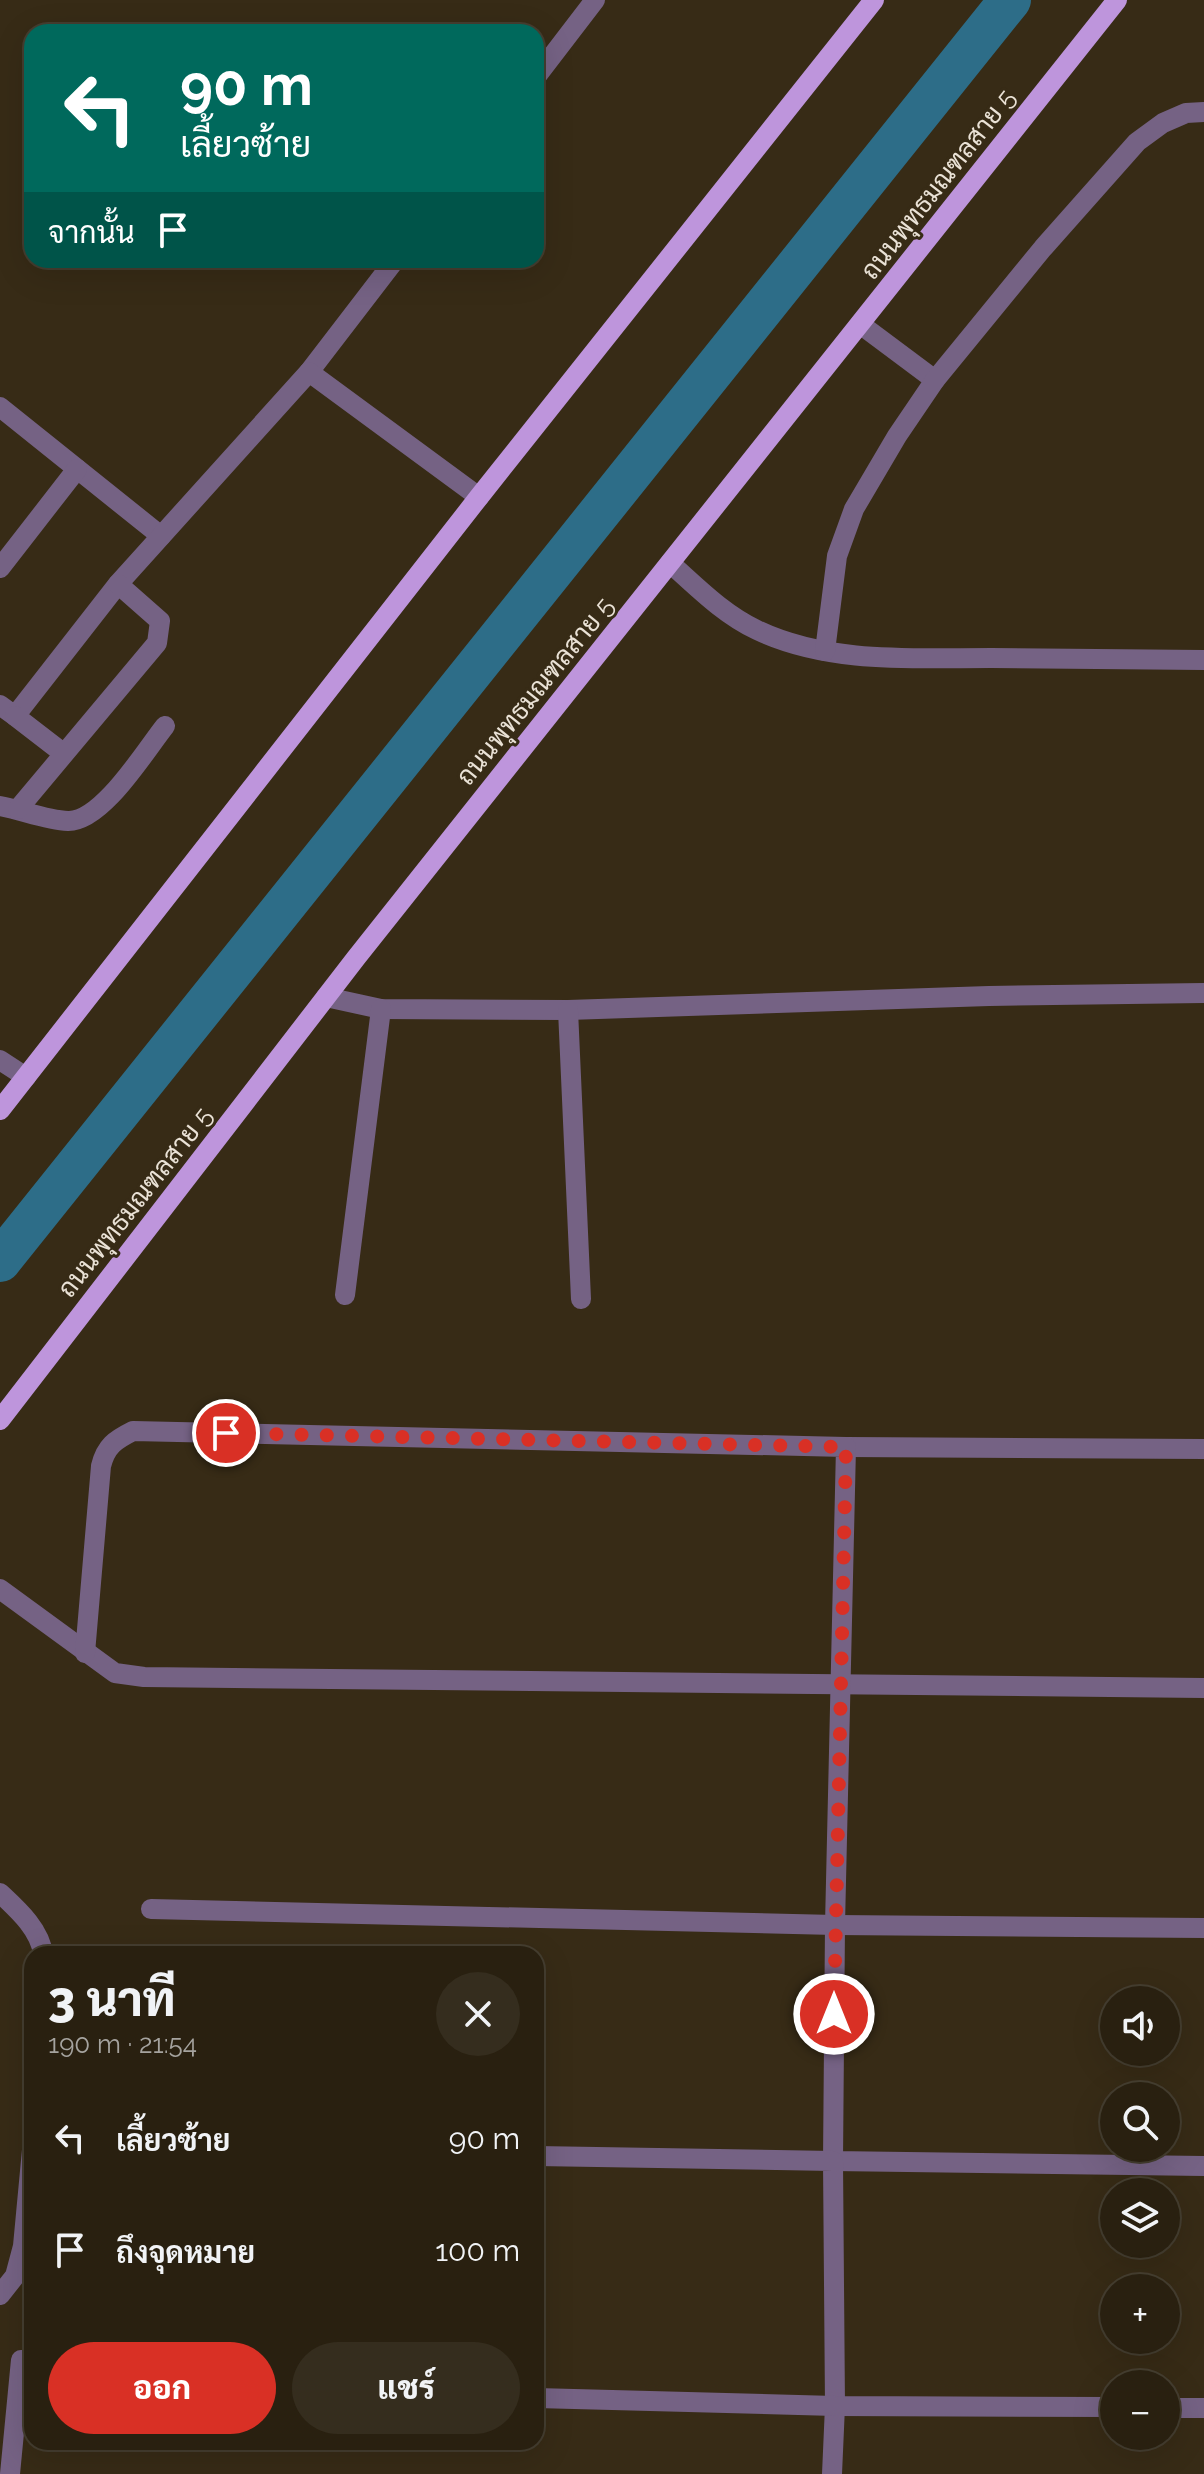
<!DOCTYPE html>
<html lang="th">
<head>
<meta charset="utf-8">
<style>
  body { margin:0; font-family:Raleway,Sarabun,sans-serif; background:#352d1e; color:#f1f3f6; height:100vh; display:flex; flex-direction:column; font-size:30px; white-space:nowrap }
  * { box-sizing:border-box; margin:0 }
  p { font-size:26px; color:#a5a39f }
  .icon { flex:none; width:44px; height:44px; fill:none; stroke:currentColor; stroke-width:2; stroke-linecap:round; stroke-linejoin:round }
  .map { position:relative; flex:1; overflow:hidden }
  .side { position:absolute; left:24px; top:1946px; width:520px; height:504px; display:flex; flex-direction:column; background:#292010; border-radius:24px; box-shadow:0 8px 32px #0002,0 0 0 2px #453e30 }
  .side>* { flex:none }
  .banner { position:absolute; left:24px; top:24px; width:520px; height:244px; border-radius:24px; box-shadow:0 8px 32px #0002,0 0 0 2px #453e30; background:#00695c; color:#fff; overflow:hidden }
  .tools { position:absolute; left:1100px; top:1986px; display:grid; gap:16px }
  .tools a { display:grid; place-items:center; width:80px; height:80px; border-radius:50%; background:#292010; box-shadow:0 8px 32px #0002,0 0 0 2px #453e30; font-size:40px }
  .pin { position:absolute; display:grid; place-items:center; width:68px; height:68px; color:#fff; margin:-34px; border:4px solid #fff; border-radius:50%; box-shadow:0 2px 8px #0007 }
  .me { position:absolute; width:88px; margin:-44px; rotate:0deg; stroke-linejoin:round; filter:drop-shadow(0 0 6px #0008) }
  .turn { display:flex; align-items:center; gap:28px; height:168px; padding:0 24px; font-size:36px }
  .turn .icon { width:104px; height:104px; stroke-width:2.5 }
  .turn b { display:block; font-size:56px; line-height:68px }
  .then { display:flex; align-items:center; height:76px; padding:0 24px; background:#0003; gap:16px; font-size:30px }
  .round { display:grid; place-items:center; flex:none; width:84px; height:84px; border-radius:42px; background:#352d1e }
  .overview { display:flex; align-items:center; justify-content:space-between; height:136px; padding:0 24px }
  h1 { font-size:48px; font-weight:800; line-height:60px }
  .button { display:flex; gap:16px; margin-top:auto; padding:16px 24px }
  .button a { flex:1; height:92px; border-radius:48px; background:#d93025; color:#fff; font-size:32px; font-weight:800; line-height:92px; text-align:center }
  .button a+a { background:#352d1e; color:#f1f3f6 }
  ul { padding:0; list-style:none }
  li { display:flex; align-items:center; gap:24px; height:112px; padding:0 24px }
  li div { flex:1 }
  li b { display:block; font-size:30px }
  li em { font-style:normal }
  .map>svg:first-child { display:block }
</style>
</head>
<body>
<div class="map">
<svg width="1204" height="2474" viewBox="0 0 1204 2474">
  <rect width="100%" height="100%" fill="#372b16"/>
  <g fill="none" stroke-linecap="round" stroke-linejoin="round">
    <polyline stroke="#2d6d88" stroke-width="42" points="0,1261 1010,0"/>
    <g stroke="#756284" stroke-width="20">
      <polyline points="536,77 595,0"/>
      <polyline points="860,324 935,380"/>
      <polyline points="309,372 395,260"/>
      <polyline points="0,407 161,536"/>
      <path d="M 670,563 C 697,587 723,614 757,630 C 828,664 913,658 991,658 C 1062,659 1133,660 1204,660"/>
      <polyline points="0,568 77,469"/>
      <polyline points="825,651 837,556 854,509 897,436 935,380 1043,248 1137,142 1163,123 1186,113 1204,112"/>
      <polyline points="0,705 15,716 118,584 309,372 479,497"/>
      <polyline points="15,716 63,753"/>
      <path d="M 0,806 C 22,810 46,820 68,821 C 102,822 145,751 165,726"/>
      <polyline points="18,809 157,643 160,621 118,584"/>
      <polyline points="326,997 381,1009 568,1010 989,996 1204,993"/>
      <polyline points="568,1010 581,1299"/>
      <polyline points="0,1060 26,1077"/>
      <polyline points="345,1295 381,1009"/>
      <polyline points="846,1447 1204,1449"/>
      <polyline points="0,1589 115,1673 144,1677 1204,1688"/>
      <path d="M 85,1653 L 101,1466 C 106,1446 115,1440 133,1431 L 846,1447 L 835,1925 L 833,2161 L 1204,2166"/>
      <path d="M 0,1893 C 17,1909 40,1929 43,1954"/>
      <polyline points="151,1909 835,1925 1204,1928"/>
      <polyline points="536,2156 833,2161 835,2406 832,2474"/>
      <polyline points="0,2295 15,2276 23,2246 32,2150"/>
      <polyline points="536,2398 835,2406 1114,2407"/>
      <polyline points="1166,2408 1204,2408"/>
      <polyline points="10,2474 21,2360"/>
    </g>
    <g stroke="#be95dc" stroke-width="20">
      <polyline points="0,1110 479,497 874,0"/>
      <polyline points="0,1420 356,958 1117,0"/>
    </g>
  </g>
  <g fill="none" stroke-linecap="round" stroke-linejoin="round">
    <polyline stroke="#d93025" stroke-width="14" stroke-dasharray="0 25.2" points="226,1433 846,1447 834,2014"/>
  </g>
  <g text-anchor="middle" stroke-width="6" stroke-linejoin="round" paint-order="stroke">
    <g font-size="26" fill="#eae2d6" stroke="#372b16">
      <text transform="translate(938 184) rotate(-52)" y="9">ถนนพุทธมณฑลสาย 5</text>
      <text transform="translate(535 691) rotate(-51)" y="9">ถนนพุทธมณฑลสาย 5</text>
      <text transform="translate(135 1202) rotate(-52)" y="9">ถนนพุทธมณฑลสาย 5</text>
    </g>
  </g>
</svg>
<div class="tools">
<a><svg class="icon" aria-label="sound" viewBox="0 0 24 24"><path d="M4 9h4l5-4v14l-5-4H4zM17 9q2 3 0 6"/></svg></a>
<a><svg class="icon" aria-label="search" viewBox="0 0 24 24"><circle cx="10" cy="10" r="6"/><path d="M15 15l6 6"/></svg></a>
<a><svg class="icon" aria-label="layers" viewBox="0 0 24 24"><path d="M12 4l9 5-9 5-9-5zM3 14l9 5 9-5"/></svg></a>
<a>+</a>
<a>−</a>
</div>
<div class="pin" style="left:226px;top:1433px;background:#d93025"><svg class="icon" aria-label="arrive" viewBox="0 0 24 24"><path d="M6 21V4h12l-3 4 3 4H6"/></svg></div>
<svg class="me" style="left:834px;top:2014px" viewBox="-20 -20 40 40"><circle r="17" fill="#d93025" stroke="#fff" stroke-width="3"/><path d="M0-11L8 9 0 5-8 9z" fill="#fff"/></svg>
<div class="banner">
<div class="turn"><svg class="icon" aria-label="left" viewBox="0 0 24 24"><path d="M17 20v-9H6M10 6l-5 5 5 5"/></svg><div><b>90 m</b>เลี้ยวซ้าย</div></div>
<div class="then">จากนั้น<svg class="icon" aria-label="arrive" viewBox="0 0 24 24"><path d="M6 21V4h12l-3 4 3 4H6"/></svg></div>
</div>
<section class="side">
<div class="overview"><div><h1>3 นาที</h1><p>190 m · 21:54</p></div><a class="round"><svg class="icon" aria-label="close" viewBox="0 0 24 24"><path d="M6 6l12 12M18 6L6 18"/></svg></a></div>
<ul>
<li><svg class="icon" aria-label="left" viewBox="0 0 24 24"><path d="M17 20v-9H6M10 6l-5 5 5 5"/></svg><div><b>เลี้ยวซ้าย</b></div><em>90 m</em></li>
<li><svg class="icon" aria-label="arrive" viewBox="0 0 24 24"><path d="M6 21V4h12l-3 4 3 4H6"/></svg><div><b>ถึงจุดหมาย</b></div><em>100 m</em></li>
</ul>
<div class="button"><a>ออก</a><a>แชร์</a></div>
</section>
</div>
</body>
</html>
